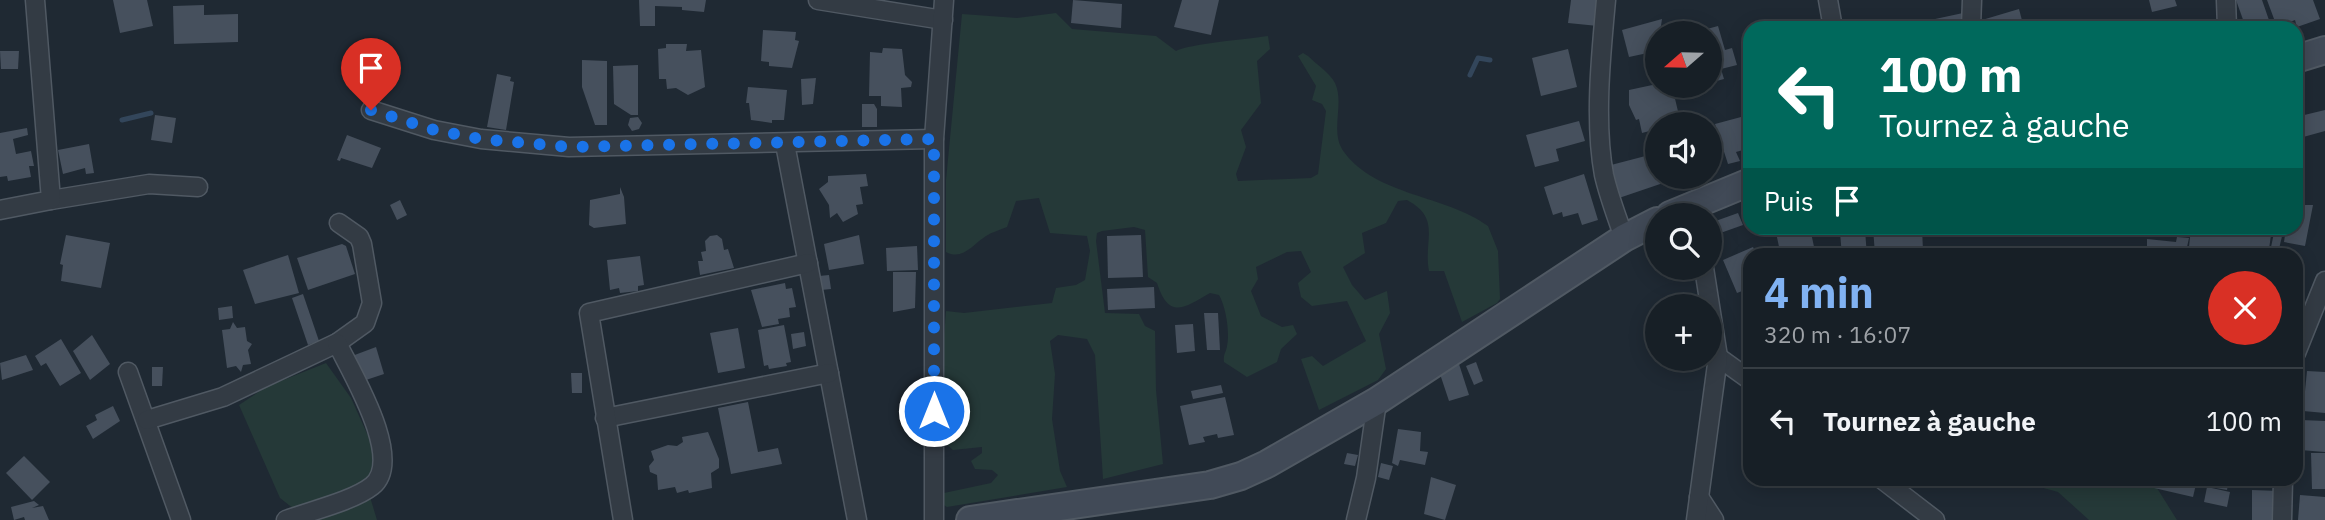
<!DOCTYPE html>
<html lang="fr">
<head>
<meta charset="utf-8">
<style>
  body { margin:0; font-family:"IBM Plex Sans",sans-serif; background:#242c32; color:#f1f3f6; height:100vh; display:flex; flex-direction:column; font-size:26px; white-space:nowrap }
  * { box-sizing:border-box; margin:0 }
  p { font-size:23px; color:#9ea2a7 }
  .icon { flex:none; width:38px; height:38px; fill:none; stroke:currentColor; stroke-width:2; stroke-linecap:round; stroke-linejoin:round }
  .map { position:relative; flex:1; overflow:hidden }
  .sheet { position:absolute; left:1743px; top:248px; width:560px; height:238px; display:flex; flex-direction:column; background:#171f26; border-radius:21px; box-shadow:0 4px 18px #0003,0 0 0 2px #363d43 }
  .sheet>* { flex:none }
  .hud { position:absolute; left:1743px; top:21px; width:560px; height:214px; border-radius:21px; box-shadow:0 4px 18px #0003,0 0 0 2px #363d43; background:#00695c; color:#fff; overflow:hidden }
  .needle { width:46px; rotate:250deg }
  .tools { position:absolute; left:1645px; top:21px; display:grid; gap:14px }
  .tools a { display:grid; place-items:center; width:77px; height:77px; border-radius:50%; background:#171f26; box-shadow:0 4px 18px #0003,0 0 0 2px #363d43; font-size:35px }
  .pin { position:absolute; display:grid; place-items:center; width:60px; height:60px; color:#fff; margin:-72px -30px; border-radius:50% 50% 50% 0; rotate:-45deg; box-shadow:0 0 7px #0007 }
  .pin .icon { rotate:45deg }
  .me { position:absolute; width:77px; margin:-38px; rotate:0deg; stroke-linejoin:round; filter:drop-shadow(0 0 5px #0008) }
  .turn { display:flex; align-items:center; gap:24px; height:147px; padding:0 21px; font-size:32px }
  .turn .icon { width:91px; height:91px; stroke-width:2.5 }
  .turn b { display:block; font-size:49px; line-height:60px }
  .then { display:flex; align-items:center; height:66px; padding:0 21px; background:#0003; gap:14px; font-size:26px }
  .round { display:grid; place-items:center; flex:none; width:74px; height:74px; border-radius:37px; background:#242c32 }
  .headline { display:flex; align-items:center; justify-content:space-between; height:119px; padding:0 21px }
  h1 { font-size:42px; font-weight:700; line-height:52px; color:#81b2f2 }
  ul { padding:0; list-style:none }
  li { display:flex; align-items:center; gap:21px; height:105px; padding:0 21px; border-top:2px solid #363d43 }
  li div { flex:1 }
  li b { display:block; font-size:26px }
  li em { font-style:normal }
  .map>svg:first-child { display:block }
</style>
</head>
<body>
<div class="map">
<svg width="2325" height="520" viewBox="0 0 2325 520">
  <rect width="100%" height="100%" fill="#1f2933"/>
  <g fill="#253938">
    <path d="M 1056,13 L 1072,29 L 1156,36 L 1176,51 C 1188,44 1248,39 1268,36 L 1270,49 L 1257,61 L 1261,103 L 1241,130 L 1246,147 L 1236,174 L 1238,181 L 1311,178 L 1318,174 L 1326,111 L 1322,104 L 1312,100 L 1316,86 L 1298,56 L 1303,53 L 1308,56 C 1316,64 1330,73 1335,83 C 1345,104 1329,132 1344,152 C 1376,196 1446,195 1488,226 L 1498,251 L 1500,299 L 1497,303 L 1462,322 L 1444,271 L 1429,271 C 1423,240 1442,219 1407,200 L 1398,201 L 1386,223 L 1362,233 L 1365,253 L 1343,267 L 1352,285 L 1365,300 L 1387,291 L 1390,313 L 1379,334 L 1386,369 L 1378,380 L 1319,410 L 1301,359 L 1312,356 L 1323,366 L 1366,341 L 1347,301 L 1312,306 L 1301,297 L 1298,283 L 1311,272 L 1301,251 L 1287,252 L 1256,267 L 1258,279 L 1251,291 L 1261,316 L 1282,327 L 1293,325 L 1297,334 L 1281,349 L 1277,362 L 1247,377 L 1224,362 C 1223,354 1226,353 1227,346 C 1230,333 1226,307 1219,295 L 1210,293 C 1184,308 1169,320 1157,283 L 1148,277 L 1145,230 L 1134,227 L 1102,231 L 1097,233 L 1096,241 L 1105,313 L 1139,314 L 1145,326 L 1155,331 L 1156,390 L 1163,464 L 1103,479 L 1095,355 L 1087,339 L 1058,335 L 1050,341 L 1055,374 L 1052,419 L 1060,471 L 1067,487 L 947,507 L 942,504 L 941,497 L 944,493 L 991,483 L 998,475 L 992,470 L 975,469 L 971,461 L 982,453 L 982,447 L 953,450 L 946,444 L 942,363 L 946,311 L 964,313 L 1052,303 L 1056,288 L 1076,285 L 1085,280 L 1090,251 L 1087,236 L 1050,233 L 1039,198 L 1016,201 L 1007,227 C 1000,230 992,232 986,236 C 973,244 963,261 946,252 L 946,180 L 962,14 L 1017,18 Z"/>
    <polygon points="326,363 351,398 388,480 370,497 377,520 308,520 280,498 239,405 266,387"/>
    <polygon points="2015,480 2152,480 2177,520 2089,520 2058,492"/>
  </g>
  <g fill="none" stroke-linecap="round" stroke-linejoin="round">
    <g stroke="#33465b" stroke-width="5">
      <polyline points="1470,75 1478,58 1490,60"/>
      <polyline points="122,120 151,113"/>
    </g>
  </g>
  <g fill="#46505d">
    <polygon points="113,0 147,0 153,26 120,33"/>
    <polygon points="639,0 706,0 704,12 682,10 682,7 655,6 655,26 640,26"/>
    <polygon points="1073,0 1122,4 1121,28 1071,23"/>
    <polygon points="1182,0 1219,0 1211,35 1174,27"/>
    <polygon points="1571,0 1601,0 1598,26 1568,23"/>
    <polygon points="2149,0 2175,0 2177,6 2152,12"/>
    <polygon points="2236,0 2262,0 2270,23 2246,28"/>
    <polygon points="2267,0 2313,0 2320,19 2297,27 2295,20 2277,27"/>
    <polygon points="204,5 204,15 238,14 238,42 174,44 173,6"/>
    <polygon points="2019,9 2024,28 1984,28 1982,20"/>
    <polygon points="1963,13 1966,28 1913,28 1912,24"/>
    <polygon points="1662,19 1657,51 1629,57 1622,30"/>
    <polygon points="1718,26 1725,50 1732,48 1737,65 1721,69 1724,79 1713,82 1710,72 1710,33 1696,32"/>
    <polygon points="763,30 796,32 795,40 799,41 792,68 769,66 769,62 761,61"/>
    <polygon points="666,44 687,44 686,51 701,50 705,87 688,95 676,88 667,89 666,79 659,79 658,49 666,48"/>
    <polygon points="883,48 902,49 905,75 912,82 911,87 901,88 902,107 881,106 881,96 869,96 870,52 882,53"/>
    <polygon points="1568,49 1577,87 1541,96 1532,58"/>
    <polygon points="0,51 19,51 18,69 1,69"/>
    <polygon points="582,60 607,61 607,125 595,125 582,87"/>
    <polygon points="638,65 638,115 631,115 614,104 613,66"/>
    <polygon points="497,74 511,77 510,81 514,82 506,130 487,127"/>
    <polygon points="816,78 813,104 802,105 801,79"/>
    <polygon points="1657,84 1672,86 1681,124 1657,124 1657,129 1642,133 1639,119 1636,120 1629,105 1629,90"/>
    <polygon points="748,87 787,90 784,120 772,120 772,123 751,120 749,103 746,103"/>
    <polygon points="862,104 874,104 877,109 877,127 862,127"/>
    <polygon points="2325,110 2325,131 2296,139 2296,117"/>
    <polygon points="155,115 176,118 172,143 151,140"/>
    <polygon points="638,117 642,123 639,129 632,131 628,125 630,118"/>
    <polygon points="1741,117 1750,148 1736,152 1740,161 1728,164 1715,124"/>
    <polygon points="1579,121 1585,141 1556,149 1559,161 1535,167 1526,135"/>
    <polygon points="27,128 28,135 13,139 16,154 31,151 34,166 29,166 31,177 8,181 7,176 0,177 0,133"/>
    <polygon points="347,135 381,148 372,168 341,158 340,161 337,160"/>
    <polygon points="89,144 94,173 86,174 85,168 63,174 58,150"/>
    <polygon points="1657,153 1657,177 1667,177 1669,181 1619,198 1611,165"/>
    <polygon points="866,174 868,186 860,187 863,204 856,205 858,214 843,222 837,213 830,218 829,205 819,189 828,182 828,176"/>
    <polygon points="1584,174 1598,220 1582,225 1578,213 1563,217 1562,212 1553,215 1544,187"/>
    <polygon points="620,187 624,197 626,224 594,228 589,225 590,200 620,194"/>
    <polygon points="400,200 407,215 397,220 390,205"/>
    <polygon points="2296,205 2313,205 2305,246 2284,242 2286,228 2296,228"/>
    <polygon points="1738,213 1743,225 1712,236 1710,223"/>
    <polygon points="1775,228 1810,228 1816,256 1781,256"/>
    <polygon points="1873,228 1922,228 1923,251 1875,254"/>
    <polygon points="2191,228 2271,235 2268,256 2247,256 2248,250 2229,247 2228,256 2188,256"/>
    <polygon points="2275,228 2284,228 2278,253 2270,252"/>
    <polygon points="1865,230 1867,256 1842,256 1840,232"/>
    <polygon points="66,235 110,243 101,288 61,281 63,265 60,264"/>
    <polygon points="717,235 722,239 724,250 728,249 734,268 700,275 698,261 703,261 701,252 706,251 705,241 710,236"/>
    <polygon points="859,235 864,264 829,270 824,244"/>
    <polygon points="1141,235 1143,277 1108,278 1107,236"/>
    <polygon points="2177,237 2189,238 2185,256 2147,256 2147,239 2176,242"/>
    <polygon points="342,244 346,246 355,274 308,290 297,258"/>
    <polygon points="917,246 918,270 887,271 886,248"/>
    <polygon points="1753,247 1757,256 1750,256 1750,288 1737,293 1723,260"/>
    <polygon points="288,255 299,293 255,304 243,270"/>
    <polygon points="640,256 644,285 638,286 638,291 620,293 619,288 610,290 607,260"/>
    <polygon points="893,272 916,272 915,308 893,312"/>
    <polygon points="829,275 831,289 821,290 819,276"/>
    <polygon points="785,283 786,289 792,288 796,307 789,308 790,317 778,319 779,324 762,327 751,290"/>
    <polygon points="1154,287 1155,308 1108,310 1107,289"/>
    <polygon points="303,294 319,341 308,345 292,298"/>
    <polygon points="232,306 233,318 219,320 218,308"/>
    <polygon points="1204,313 1218,313 1220,350 1207,350"/>
    <polygon points="233,322 237,328 245,327 247,341 252,344 248,350 251,364 243,365 241,372 236,366 227,368 222,330 230,329"/>
    <polygon points="1193,324 1195,351 1177,353 1175,325"/>
    <polygon points="784,325 791,362 786,363 787,366 769,369 768,365 764,366 758,330"/>
    <polygon points="738,328 745,368 718,373 710,333"/>
    <polygon points="804,332 806,346 793,349 791,334"/>
    <polygon points="92,335 110,364 90,380 73,351"/>
    <polygon points="61,339 81,373 60,386 46,363 41,366 35,356"/>
    <polygon points="376,347 384,374 360,382 352,356"/>
    <polygon points="26,355 33,370 2,380 0,363"/>
    <polygon points="1476,362 1483,381 1474,385 1466,366"/>
    <polygon points="1459,364 1469,395 1449,401 1439,371"/>
    <polygon points="152,367 163,367 162,386 152,386"/>
    <polygon points="2307,371 2325,372 2325,413 2303,411"/>
    <polygon points="571,373 582,373 582,393 572,393"/>
    <polygon points="1221,385 1223,393 1193,399 1191,391"/>
    <polygon points="1225,397 1234,435 1218,438 1217,434 1203,437 1205,442 1189,445 1180,406"/>
    <polygon points="748,402 758,452 778,448 782,464 731,474 718,408"/>
    <polygon points="113,406 120,421 93,439 86,426 97,420 95,415"/>
    <polygon points="2301,420 2325,421 2325,452 2300,450"/>
    <polygon points="1398,429 1421,432 1420,451 1428,452 1425,465 1400,460 1398,466 1392,463"/>
    <polygon points="708,432 719,459 719,468 711,473 712,488 689,493 688,490 677,493 675,487 658,490 657,475 650,472 649,466 654,460 651,451 668,445 677,446 683,442 682,437"/>
    <polygon points="1347,453 1358,455 1355,466 1344,464"/>
    <polygon points="2311,453 2325,453 2325,489 2312,489"/>
    <polygon points="24,456 50,482 32,500 6,473"/>
    <polygon points="1381,463 1393,466 1389,480 1378,477"/>
    <polygon points="1431,477 1456,485 1445,520 1424,514"/>
    <polygon points="2156,480 2197,480 2193,497 2154,488"/>
    <polygon points="2206,480 2229,480 2227,490 2205,486"/>
    <polygon points="2207,487 2230,492 2227,507 2204,502"/>
    <polygon points="2252,490 2279,491 2278,520 2252,520"/>
    <polygon points="2300,495 2325,497 2325,520 2298,520"/>
    <polygon points="34,501 39,505 32,508 43,506 49,520 25,520 24,517 14,520 11,507"/>
  </g>
  <g fill="none" stroke-linecap="round" stroke-linejoin="round">
    <g stroke="#505963" stroke-width="21">
      <g id="minor">
        <polyline points="818,0 943,20"/>
        <path d="M 1606,0 C 1601,54 1594,122 1604,175 C 1609,197 1617,217 1624,238"/>
        <polyline points="1828,0 1833,28"/>
        <polyline points="2226,0 2227,28"/>
        <polyline points="1971,28 1972,0"/>
        <polyline points="371,110 434,130 481,139 569,147 934,139"/>
        <polyline points="785,144 857,520"/>
        <polyline points="51,200 149,184 198,187"/>
        <polyline points="0,210 51,200 35,0"/>
        <polyline points="2296,353 2325,281"/>
        <polyline points="1718,357 1750,380"/>
        <polyline points="128,372 181,520"/>
        <polyline points="605,418 829,373"/>
        <polyline points="147,420 223,397 337,343 365,323 372,303 362,244 359,237 339,223"/>
        <polyline points="1883,480 1935,520"/>
        <polyline points="1699,497 1714,520"/>
        <path d="M 286,520 C 310,511 353,501 372,486 C 405,460 351,372 337,343"/>
        <polyline points="623,520 589,313 808,263"/>
        <polyline points="934,520 934,139 944,0"/>
        <polyline points="1356,520 1366,478 1377,401"/>
        <polyline points="1696,520 1718,357 1704,268"/>
        <polyline points="2282,520 2283,480"/>
      </g>
    </g>
    <g stroke="#505963" stroke-width="30">
      <g id="secondary">
        <polyline points="2296,59 2325,50"/>
        <polyline points="1670,215 1750,182"/>
        <polyline points="970,520 1210,485 1241,476 1267,464 1377,401 1624,238 1657,221"/>
      </g>
    </g>
    <use href="#minor" stroke="#333b44" stroke-width="18"/>
    <use href="#secondary" stroke="#414a57" stroke-width="26"/>
  </g>
  <g fill="none" stroke-linecap="round" stroke-linejoin="round">
    <polyline stroke="#1a73e8" stroke-width="12" stroke-dasharray="0 21.6" points="371,110 434,130 481,139 569,147 934,139 934,411"/>
  </g>
</svg>
<div class="tools">
<a><svg class="needle" viewBox="-14 -14 28 28"><path d="M0-13l5 13h-10z" fill="#e53935"/><path d="M0 13l5-13h-10z" fill="#9ea2a7"/></svg></a>
<a><svg class="icon" aria-label="sound" viewBox="0 0 24 24"><path d="M4 9h4l5-4v14l-5-4H4zM17 9q2 3 0 6"/></svg></a>
<a><svg class="icon" aria-label="search" viewBox="0 0 24 24"><circle cx="10" cy="10" r="6"/><path d="M15 15l6 6"/></svg></a>
<a>+</a>
</div>
<div class="pin" style="left:371px;top:110px;background:#d93025"><svg class="icon" aria-label="arrive" viewBox="0 0 24 24"><path d="M6 21V4h12l-3 4 3 4H6"/></svg></div>
<svg class="me" style="left:934px;top:411px" viewBox="-20 -20 40 40"><circle r="17" fill="#1a73e8" stroke="#fff" stroke-width="3"/><path d="M0-11L8 9 0 5-8 9z" fill="#fff"/></svg>
<div class="hud">
<div class="turn"><svg class="icon" aria-label="left" viewBox="0 0 24 24"><path d="M17 20v-9H6M10 6l-5 5 5 5"/></svg><div><b>100 m</b>Tournez à gauche</div></div>
<div class="then">Puis<svg class="icon" aria-label="arrive" viewBox="0 0 24 24"><path d="M6 21V4h12l-3 4 3 4H6"/></svg></div>
</div>
<section class="sheet">
<div class="headline"><div><h1>4 min</h1><p>320 m · 16:07</p></div><a class="round" style="background:#d93025;color:#fff"><svg class="icon" aria-label="close" viewBox="0 0 24 24"><path d="M6 6l12 12M18 6L6 18"/></svg></a></div>
<ul>
<li><svg class="icon" aria-label="left" viewBox="0 0 24 24"><path d="M17 20v-9H6M10 6l-5 5 5 5"/></svg><div><b>Tournez à gauche</b></div><em>100 m</em></li>
</ul>
</section>
</div>
</body>
</html>
